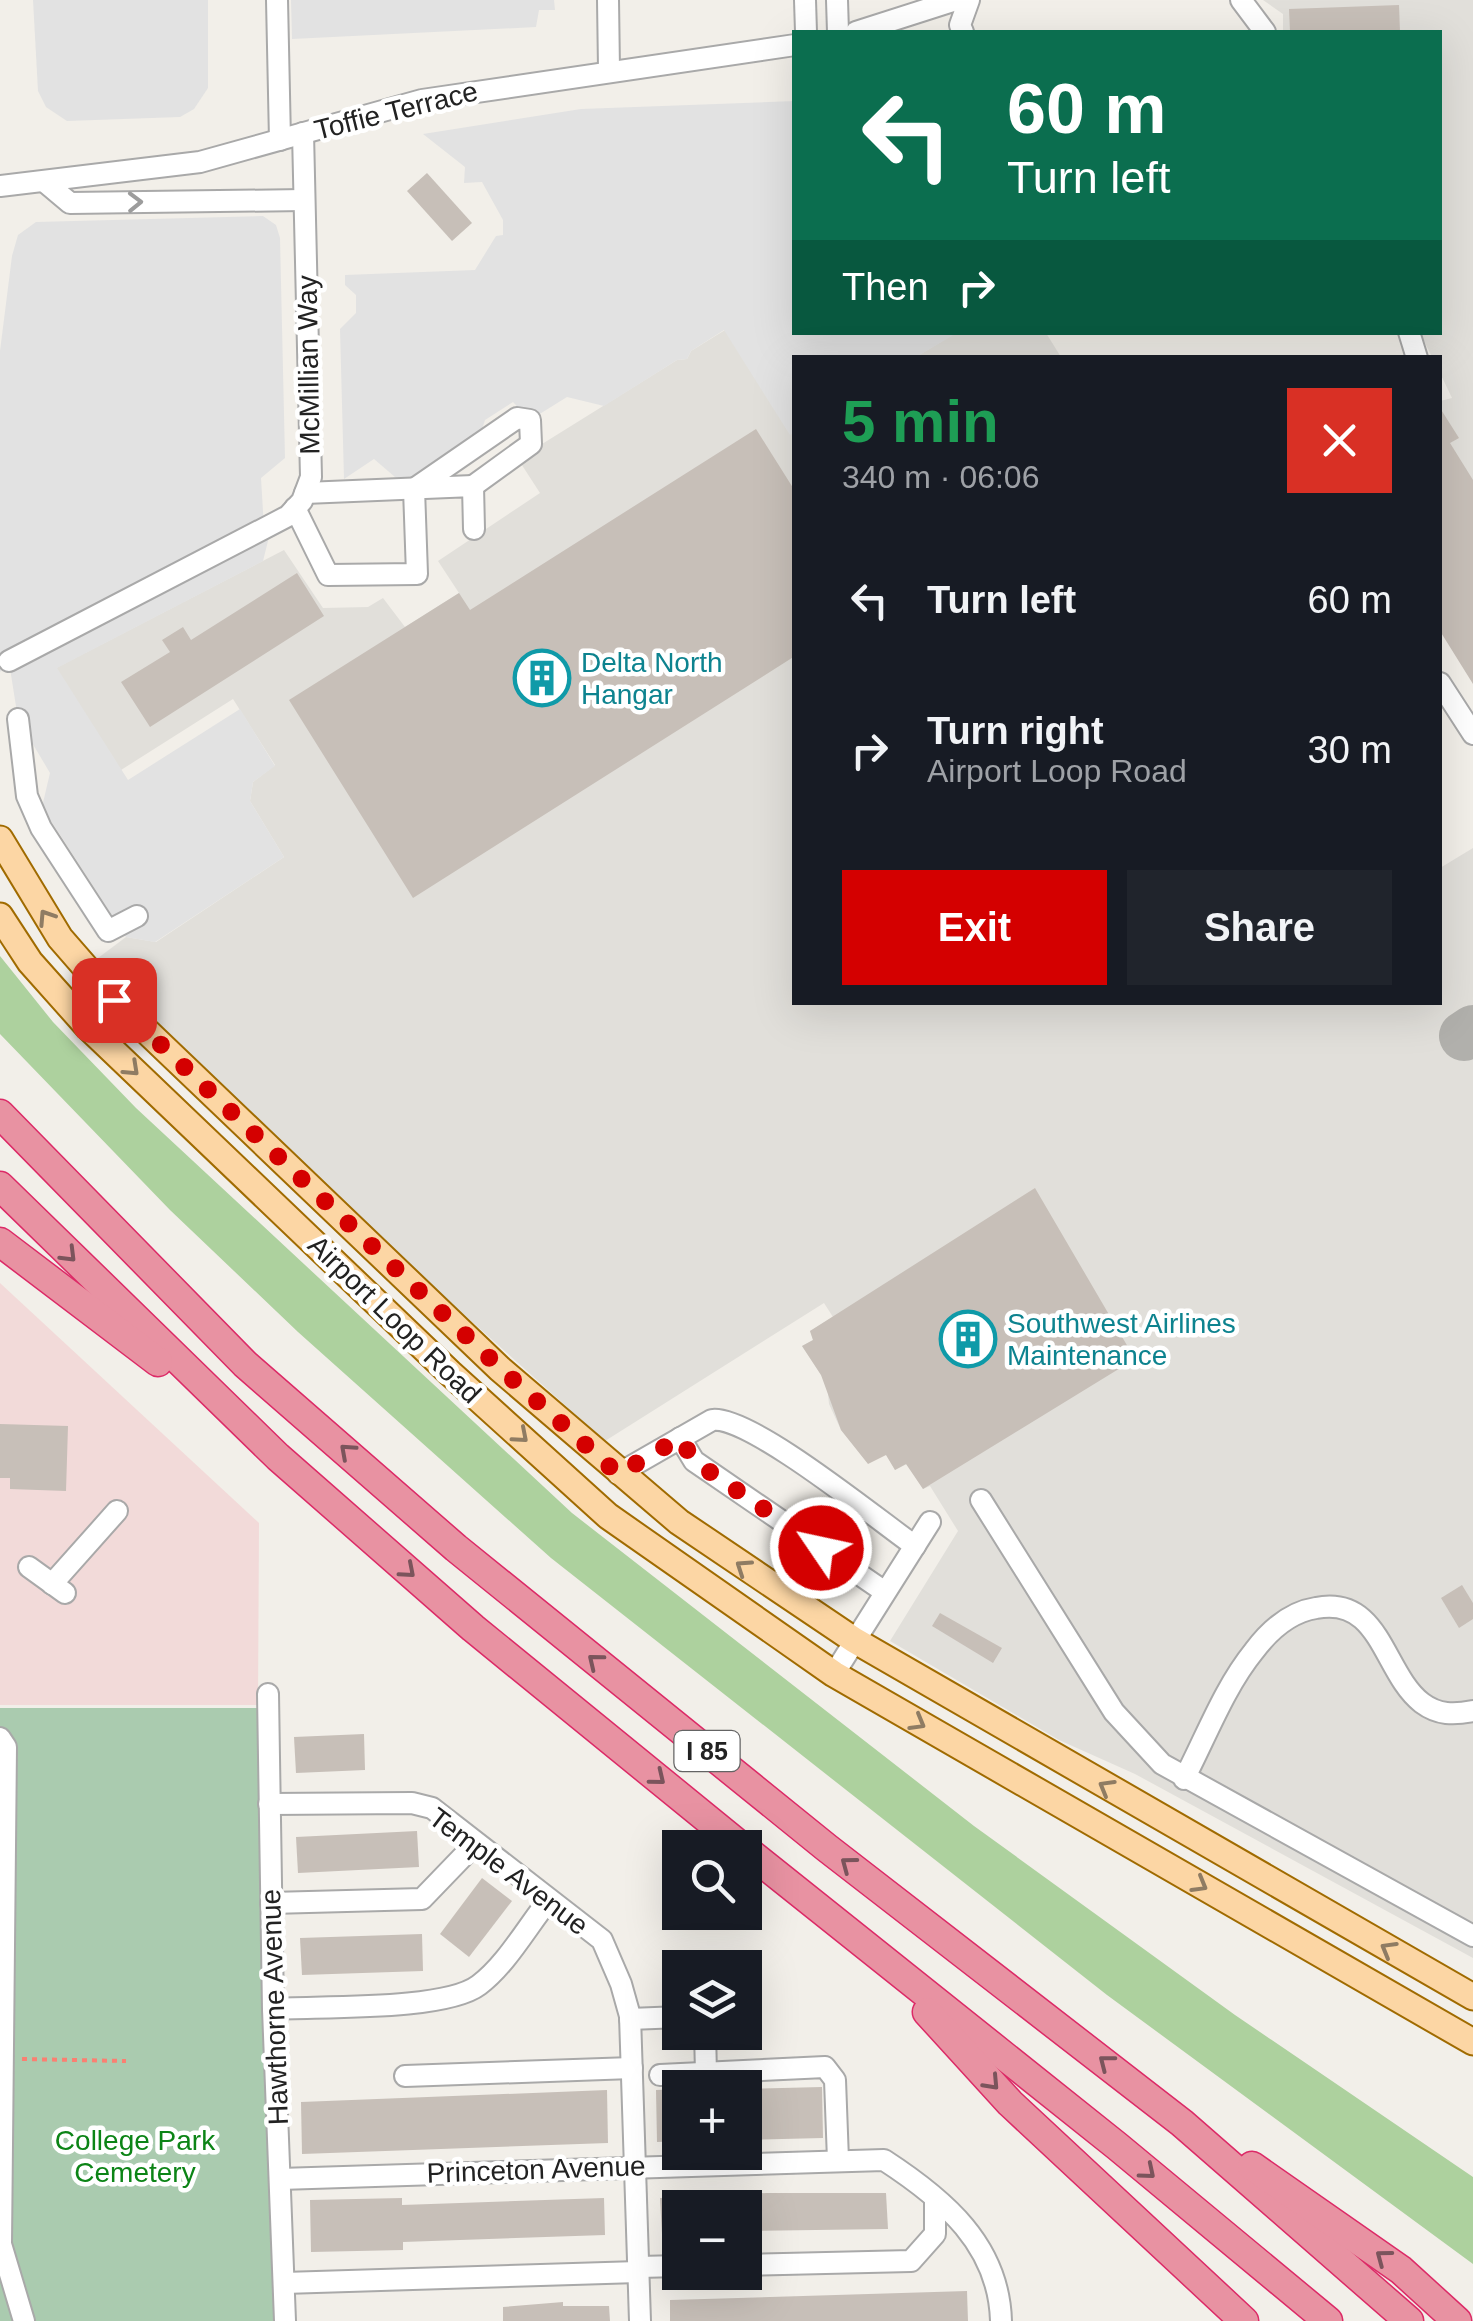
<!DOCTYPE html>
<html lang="en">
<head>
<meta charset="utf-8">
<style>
  body { margin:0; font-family:Arial,sans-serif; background:#20242c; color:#f1f3f6; height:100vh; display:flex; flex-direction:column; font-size:38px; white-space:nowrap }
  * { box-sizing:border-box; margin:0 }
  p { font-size:32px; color:#9ea1a6 }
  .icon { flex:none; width:55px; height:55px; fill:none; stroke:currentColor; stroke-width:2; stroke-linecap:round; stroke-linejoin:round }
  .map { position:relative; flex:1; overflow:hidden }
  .side { position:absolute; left:792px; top:355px; width:650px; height:650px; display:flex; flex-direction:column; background:#171b24; border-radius:0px; box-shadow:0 10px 40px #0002 }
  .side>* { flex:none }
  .banner { position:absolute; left:792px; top:30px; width:650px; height:305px; border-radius:0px; box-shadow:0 10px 40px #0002; background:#0b6e4f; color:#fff; overflow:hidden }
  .tools { position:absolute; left:662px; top:1830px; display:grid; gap:20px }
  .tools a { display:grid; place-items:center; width:100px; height:100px; border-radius:0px; background:#171b24; box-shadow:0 10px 40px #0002; font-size:50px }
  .pin { position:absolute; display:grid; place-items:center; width:85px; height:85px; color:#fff; margin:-42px; border-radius:20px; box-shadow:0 5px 15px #0006 }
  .me { position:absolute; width:110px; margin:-55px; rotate:304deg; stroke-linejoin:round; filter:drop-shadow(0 0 8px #0008) }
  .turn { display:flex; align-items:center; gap:35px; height:210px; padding:0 50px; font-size:45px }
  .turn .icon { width:130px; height:130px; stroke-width:2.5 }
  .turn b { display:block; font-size:70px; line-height:85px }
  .then { display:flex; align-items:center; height:95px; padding:0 50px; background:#0003; gap:20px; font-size:38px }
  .round { display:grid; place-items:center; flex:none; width:105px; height:105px; border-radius:0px; background:#20242c }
  .summary { display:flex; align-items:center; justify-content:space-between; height:170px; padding:0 50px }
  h1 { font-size:60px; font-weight:700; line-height:75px; color:#1e9e55 }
  .action { display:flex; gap:20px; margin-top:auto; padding:20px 50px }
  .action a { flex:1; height:115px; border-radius:0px; background:#d40000; color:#fff; font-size:40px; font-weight:700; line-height:115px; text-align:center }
  .action a+a { background:#20242c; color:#f1f3f6 }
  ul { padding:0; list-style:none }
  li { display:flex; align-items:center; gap:30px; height:150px; padding:0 50px }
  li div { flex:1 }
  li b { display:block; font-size:38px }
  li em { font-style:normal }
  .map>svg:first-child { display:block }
</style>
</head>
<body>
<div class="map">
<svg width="1473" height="2321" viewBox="0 0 1473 2321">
  <rect width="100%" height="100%" fill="#f2efe9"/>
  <polygon fill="#f2dad9" points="0,1283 259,1523 258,1705 0,1705"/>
  <g fill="#e1dfda">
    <polygon points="1263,0 1473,0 1473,684 1440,442 1440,401 1452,398 1440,373 1440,358 1432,357 1420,333 1440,332 1440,32 1283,32 1283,14"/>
    <polygon points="725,330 790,434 795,432 795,1002 1440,1002 1440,868 1473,848 1473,1958 1135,1774 1059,1740 890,1641 958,1531 930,1486 923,1489 907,1464 895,1470 884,1451 867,1462 841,1430 829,1404 827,1384 802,1346 813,1340 810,1331 833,1317 824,1303 605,1441 420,1275 94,961 126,937 156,942 284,857 250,801 253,782 275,765 233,699 121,770 56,668 284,550 323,608 368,607 383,598 405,627 459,593 438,561 540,493 518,459 677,360 687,359 691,351"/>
    <polygon points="957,332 1046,333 1061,357 916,357"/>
  </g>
  <polygon fill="#add19e" points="0,956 53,1022 136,1108 572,1513 974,1826 1235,2015 1473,2177 1473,2264 1107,1995 551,1558 298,1332 170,1210 0,1034"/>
  <polygon fill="#aacbaf" points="0,1708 258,1708 275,2321 0,2321"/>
  <g fill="#e2e2e2">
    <polygon points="33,0 208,0 208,88 194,109 180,117 67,121 46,107 38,91"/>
    <polygon points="291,0 554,0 555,10 539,10 536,27 292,39"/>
    <polygon points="795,101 795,332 957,333 916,357 795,358 795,432 790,435 724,330 691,351 687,359 677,360 604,406 567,397 530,420 513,402 485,420 480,435 416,477 395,477 374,459 344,479 340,329 356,313 356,295 345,285 345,275 475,270 496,236 503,235 503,220 482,182 464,183 465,167 423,134 581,109"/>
    <polygon points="263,216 276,225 280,238 285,458 261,478 264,528 269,537 263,561 57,668 128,780 240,709 275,766 253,782 250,801 284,857 155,942 126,937 42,807 50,773 18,719 9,662 0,672 0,351 12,256 18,235 36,222"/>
  </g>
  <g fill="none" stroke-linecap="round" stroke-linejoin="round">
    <polyline stroke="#b1b0ac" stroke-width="50" points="1464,1036 1473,1030"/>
  </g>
  <g fill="#c7bfb8">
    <polygon points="1399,5 1400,32 1290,32 1289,9"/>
    <polygon points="427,173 472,223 452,241 407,191"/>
    <polygon points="1440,408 1459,438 1450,443 1473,480 1473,684 1440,631"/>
    <polygon points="756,429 795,491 795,656 413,898 289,700 459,593 470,610"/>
    <polygon points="297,573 324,616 150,727 121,682 170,652 162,640 183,627 191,640"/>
    <polygon points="1035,1188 1135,1359 923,1489 906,1464 895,1470 886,1455 868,1464 841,1430 821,1375 802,1346 813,1340 810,1331"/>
    <polygon points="0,1424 68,1426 66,1491 10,1489 10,1478 0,1478"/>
    <polygon points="1462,1585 1473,1603 1473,1619 1459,1628 1441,1598"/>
    <polygon points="940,1613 1002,1648 993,1663 932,1626"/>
    <polygon points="364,1734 365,1770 296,1773 294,1737"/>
    <polygon points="417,1831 419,1867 298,1873 296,1837"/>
    <polygon points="482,1878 512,1901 469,1957 440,1934"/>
    <polygon points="422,1934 423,1971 302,1975 300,1938"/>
    <polygon points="822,2087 823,2138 745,2140 745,2089"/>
    <polygon points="680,2089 680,2141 657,2142 656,2090"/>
    <polygon points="607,2090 608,2143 302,2154 301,2102"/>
    <polygon points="766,2193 886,2193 888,2229 745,2231 745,2194"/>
    <polygon points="680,2197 680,2233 662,2234 660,2198"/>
    <polygon points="402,2198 402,2205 604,2198 605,2235 403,2242 403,2250 311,2252 310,2200"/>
    <polygon points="967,2291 968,2321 670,2321 670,2300"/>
    <polygon points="563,2302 563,2306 609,2306 610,2321 503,2321 503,2307"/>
  </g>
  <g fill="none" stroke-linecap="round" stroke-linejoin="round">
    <g stroke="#a9a9a9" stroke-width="24">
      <g id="minor">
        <polyline points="277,0 280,140"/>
        <polyline points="608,0 609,69"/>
        <polyline points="805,0 806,32"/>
        <polyline points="837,0 838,32"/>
        <polyline points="1241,0 1265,32"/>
        <polyline points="856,32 956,0"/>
        <polyline points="963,32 960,25 969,0"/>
        <polyline points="45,182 70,203 304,200"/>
        <polyline points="0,186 200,162 422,100 795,45"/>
        <polyline points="1409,332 1417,358"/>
        <polyline points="414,489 517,418 530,420 531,444 473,486"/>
        <polyline points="305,493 473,486 474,529"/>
        <polyline points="295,508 328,575 417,574 414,489"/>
        <polyline points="9,661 288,516 302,501 311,477 303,133"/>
        <polyline points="1440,683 1473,734"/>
        <polyline points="18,719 27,796 41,828 108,931 137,916"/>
        <polyline points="680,1438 694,1461 885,1592"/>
        <path d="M 618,1474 L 712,1420 C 748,1414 878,1520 915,1546"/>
        <polyline points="981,1500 1114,1712 1162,1764 1473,1936"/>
        <polyline points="29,1567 65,1593"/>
        <polyline points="52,1584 117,1511"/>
        <polyline points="834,1674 930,1522"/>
        <polyline points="268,1694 273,2009 285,2321"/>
        <polyline points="0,1738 6,1747 1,2244 24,2321"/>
        <path d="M 1184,1779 C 1206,1737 1224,1688 1254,1651 C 1269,1631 1290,1612 1316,1608 C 1381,1595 1383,1673 1422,1703 C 1438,1715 1454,1715 1473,1711"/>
        <polyline points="269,1804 412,1803 432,1808 602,1940 621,1984 630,2016 640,2321"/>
        <polyline points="271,1903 422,1899 476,1843"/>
        <path d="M 273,2009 C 319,2006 445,2011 479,1985 C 506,1965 527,1927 548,1901"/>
        <polyline points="630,2019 680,2017"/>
        <polyline points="705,2032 706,2073"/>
        <polyline points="660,2075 825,2067 835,2080 838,2160"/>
        <polyline points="405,2076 632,2068"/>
        <path d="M 280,2179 L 884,2160 C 944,2199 999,2245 1001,2321"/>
        <polyline points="745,2265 911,2261 935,2234 935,2201"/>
        <polyline points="639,2267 680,2266"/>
        <polyline points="284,2283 638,2272"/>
      </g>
    </g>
    <g stroke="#a06b00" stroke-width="29">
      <g id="major">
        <polyline points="0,839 60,938 114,1000 500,1369 679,1522 854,1640 1473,1997"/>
        <polyline points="0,916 30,962 88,1027 450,1373 608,1516 834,1674 1473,2042"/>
      </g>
    </g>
    <g stroke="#dc2a67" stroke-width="31">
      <g id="highway">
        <polyline points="0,1114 245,1364 456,1548 827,1848 1182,2123 1409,2321"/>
        <polyline points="0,1186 278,1457 473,1628 743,1848"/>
        <polyline points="0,1242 158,1362"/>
        <polyline points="745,1849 1117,2146 1328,2321"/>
        <polyline points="927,2012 1010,2103 1244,2321"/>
        <polyline points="1252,2166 1401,2270 1457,2321"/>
      </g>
    </g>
    <polyline stroke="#fa8072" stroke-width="4" stroke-dasharray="5 5" stroke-linecap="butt" points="22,2059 126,2061"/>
    <use href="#minor" stroke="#fff" stroke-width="20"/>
    <use href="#major" stroke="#fcd6a4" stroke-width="25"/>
    <use href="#highway" stroke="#e892a2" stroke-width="28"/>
  </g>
  <defs><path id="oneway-chevron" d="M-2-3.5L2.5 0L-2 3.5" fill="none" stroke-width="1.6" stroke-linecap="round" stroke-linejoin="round" transform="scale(2.5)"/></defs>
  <use stroke="#9c9c9c" href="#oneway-chevron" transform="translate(135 202) rotate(-1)"/>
  <g stroke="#8f7c63">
    <use href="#oneway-chevron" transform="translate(46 917) rotate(-123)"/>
    <use href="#oneway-chevron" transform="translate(132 1069) rotate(43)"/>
    <use href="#oneway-chevron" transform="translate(521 1436) rotate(41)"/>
    <use href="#oneway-chevron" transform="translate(743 1567) rotate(-146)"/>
    <use href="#oneway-chevron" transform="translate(918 1723) rotate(30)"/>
    <use href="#oneway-chevron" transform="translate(1106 1787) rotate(-150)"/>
    <use href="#oneway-chevron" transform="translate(1200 1885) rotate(30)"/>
    <use href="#oneway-chevron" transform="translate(1388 1949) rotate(-150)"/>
  </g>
  <g stroke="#7b545c">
    <use href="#oneway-chevron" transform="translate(69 1255) rotate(45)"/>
    <use href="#oneway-chevron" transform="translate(347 1451) rotate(-138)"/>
    <use href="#oneway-chevron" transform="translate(408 1571) rotate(41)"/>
    <use href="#oneway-chevron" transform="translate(595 1661) rotate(-141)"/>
    <use href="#oneway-chevron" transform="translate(658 1778) rotate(39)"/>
    <use href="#oneway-chevron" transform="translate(848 1864) rotate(-143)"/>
    <use href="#oneway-chevron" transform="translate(1106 2062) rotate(-142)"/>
    <use href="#oneway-chevron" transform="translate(992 2083) rotate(47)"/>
    <use href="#oneway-chevron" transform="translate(1148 2172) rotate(40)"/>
    <use href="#oneway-chevron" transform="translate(1383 2257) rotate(-143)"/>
  </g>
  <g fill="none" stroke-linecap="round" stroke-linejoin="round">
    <polyline stroke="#d40000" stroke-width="18" stroke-dasharray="0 32.4" points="114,1000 500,1368 618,1474 680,1438 694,1461 821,1548"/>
  </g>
  <defs>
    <g id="building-ring" transform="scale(2.875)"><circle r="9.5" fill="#fff" stroke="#0f9aa8" stroke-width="1.5"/><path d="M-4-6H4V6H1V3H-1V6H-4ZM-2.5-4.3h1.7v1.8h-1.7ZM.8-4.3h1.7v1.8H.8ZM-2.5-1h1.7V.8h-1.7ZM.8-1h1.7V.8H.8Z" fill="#0f9aa8"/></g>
  </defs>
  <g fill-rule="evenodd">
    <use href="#building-ring" x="542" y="678"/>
    <use href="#building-ring" x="968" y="1339"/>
  </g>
  <g text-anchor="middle" stroke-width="9" stroke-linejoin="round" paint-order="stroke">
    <rect fill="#fff" stroke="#646464" stroke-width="2.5" x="674.5" y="1731" width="65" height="40" rx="8"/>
    <g font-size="25" font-weight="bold" fill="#222">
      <text x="707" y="1760">I 85</text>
    </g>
    <g font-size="28" fill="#222" stroke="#fff">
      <text transform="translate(396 110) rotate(-14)" y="10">Toffie Terrace</text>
      <text transform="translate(308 365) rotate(-91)" y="10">McMillian Way</text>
      <text transform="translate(395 1319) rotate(44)" y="10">Airport Loop Road</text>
      <text transform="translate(509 1871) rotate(37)" y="10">Temple Avenue</text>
      <text transform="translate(274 2007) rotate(-92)" y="10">Hawthorne Avenue</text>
      <text transform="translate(536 2169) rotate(-2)" y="10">Princeton Avenue</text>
    </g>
    <g font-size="28" fill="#0d838f" stroke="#fff" text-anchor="start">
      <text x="581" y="672">Delta North<tspan x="581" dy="32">Hangar</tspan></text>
      <text x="1007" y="1333">Southwest Airlines<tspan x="1007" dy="32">Maintenance</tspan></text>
    </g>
    <g font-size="28" fill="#0c8416" stroke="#fff">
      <text x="135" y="2150">College Park<tspan x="135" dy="32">Cemetery</tspan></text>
    </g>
  </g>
</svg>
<div class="tools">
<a><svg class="icon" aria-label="search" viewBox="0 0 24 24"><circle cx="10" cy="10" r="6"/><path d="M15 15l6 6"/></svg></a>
<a><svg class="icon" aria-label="layers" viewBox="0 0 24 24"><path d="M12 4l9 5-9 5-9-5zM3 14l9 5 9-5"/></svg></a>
<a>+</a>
<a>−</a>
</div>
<div class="pin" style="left:114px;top:1000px;background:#d93025"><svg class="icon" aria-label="arrive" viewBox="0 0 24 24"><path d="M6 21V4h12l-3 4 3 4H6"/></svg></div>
<svg class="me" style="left:821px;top:1548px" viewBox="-20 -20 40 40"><circle r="17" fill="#d40000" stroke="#fff" stroke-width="3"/><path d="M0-11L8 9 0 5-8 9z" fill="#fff"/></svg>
<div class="banner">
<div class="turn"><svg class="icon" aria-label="left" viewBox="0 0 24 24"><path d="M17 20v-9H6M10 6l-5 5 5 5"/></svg><div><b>60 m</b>Turn left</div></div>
<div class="then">Then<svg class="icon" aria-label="right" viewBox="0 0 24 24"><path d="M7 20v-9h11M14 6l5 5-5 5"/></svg></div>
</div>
<section class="side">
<div class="summary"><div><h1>5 min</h1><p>340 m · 06:06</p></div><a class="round" style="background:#d93025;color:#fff"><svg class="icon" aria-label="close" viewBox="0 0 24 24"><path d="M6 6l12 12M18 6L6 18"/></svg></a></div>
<ul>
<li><svg class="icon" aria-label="left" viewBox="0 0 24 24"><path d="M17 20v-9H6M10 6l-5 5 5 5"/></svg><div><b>Turn left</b></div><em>60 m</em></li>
<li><svg class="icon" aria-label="right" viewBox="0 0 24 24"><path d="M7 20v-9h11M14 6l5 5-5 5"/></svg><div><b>Turn right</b><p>Airport Loop Road</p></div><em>30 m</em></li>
</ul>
<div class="action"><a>Exit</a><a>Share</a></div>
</section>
</div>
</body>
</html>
